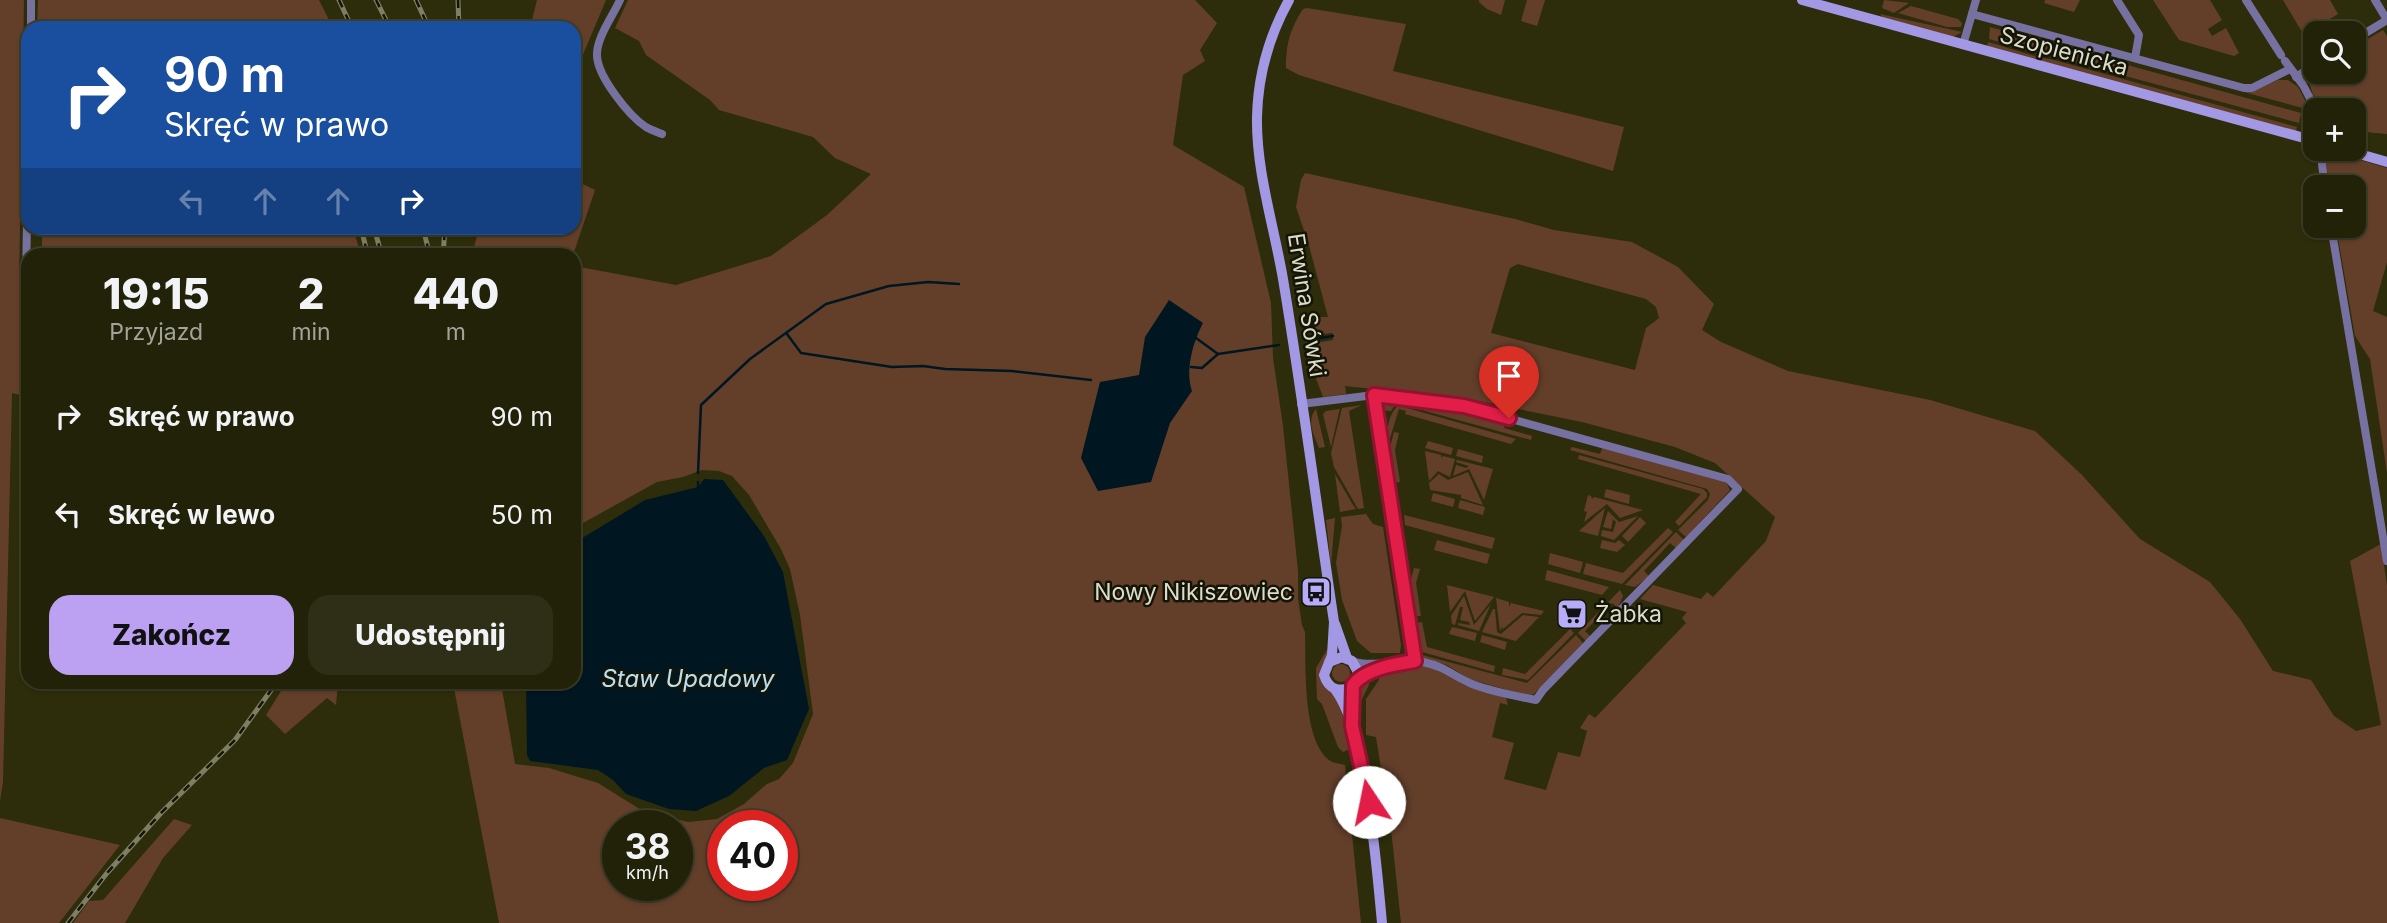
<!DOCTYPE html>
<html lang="pl">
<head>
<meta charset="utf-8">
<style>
  body { margin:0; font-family:Inter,sans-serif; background:#2e2f16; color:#f1f3f6; height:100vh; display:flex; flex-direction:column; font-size:26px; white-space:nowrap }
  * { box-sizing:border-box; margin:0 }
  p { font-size:23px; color:#a2a49c }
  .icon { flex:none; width:38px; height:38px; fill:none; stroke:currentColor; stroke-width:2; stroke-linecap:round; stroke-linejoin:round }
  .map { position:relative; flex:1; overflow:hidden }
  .sheet { position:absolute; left:21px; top:248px; width:560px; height:441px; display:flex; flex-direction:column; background:#222208; border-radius:21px; box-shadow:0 2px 5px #0004,0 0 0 2px #3f3f29 }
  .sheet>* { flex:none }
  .banner { position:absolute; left:21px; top:21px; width:560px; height:214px; border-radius:21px; box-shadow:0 2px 5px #0004,0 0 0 2px #3f3f29; background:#1a4fa0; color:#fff; overflow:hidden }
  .controls { position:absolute; left:2303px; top:21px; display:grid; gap:14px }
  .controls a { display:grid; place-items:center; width:63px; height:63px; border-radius:14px; background:#222208; box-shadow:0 2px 5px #0004,0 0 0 2px #3f3f29; font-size:35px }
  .speed { position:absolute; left:602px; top:810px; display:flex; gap:14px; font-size:35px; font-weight:700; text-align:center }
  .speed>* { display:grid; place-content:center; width:91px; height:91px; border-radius:50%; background:#222208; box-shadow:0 2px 5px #0004,0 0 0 2px #3f3f29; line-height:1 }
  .speed small { font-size:18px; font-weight:400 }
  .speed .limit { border:10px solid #d22; background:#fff; color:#111 }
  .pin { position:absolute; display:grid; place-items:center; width:60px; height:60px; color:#fff; margin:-72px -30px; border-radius:50% 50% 50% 0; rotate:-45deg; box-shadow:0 0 7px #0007 }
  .pin .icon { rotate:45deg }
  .me { position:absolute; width:77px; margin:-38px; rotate:349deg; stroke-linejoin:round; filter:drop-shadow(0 0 5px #0008) }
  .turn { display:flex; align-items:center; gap:24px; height:147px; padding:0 28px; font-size:32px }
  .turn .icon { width:91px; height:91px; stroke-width:2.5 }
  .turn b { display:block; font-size:49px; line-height:60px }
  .lanes { display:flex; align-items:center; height:66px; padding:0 28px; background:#0003; justify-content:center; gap:35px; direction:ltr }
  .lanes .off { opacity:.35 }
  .eta { display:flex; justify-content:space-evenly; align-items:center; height:119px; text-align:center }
  .eta b { font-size:42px; font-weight:800; line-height:49px }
  .cta { display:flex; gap:14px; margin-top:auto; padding:14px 28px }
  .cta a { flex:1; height:80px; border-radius:21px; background:#bca0f2; color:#111; font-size:28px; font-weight:800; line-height:80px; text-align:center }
  .cta a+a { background:#2e2f16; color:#f1f3f6 }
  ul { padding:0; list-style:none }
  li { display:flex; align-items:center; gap:21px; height:98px; padding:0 28px }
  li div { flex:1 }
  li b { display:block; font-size:26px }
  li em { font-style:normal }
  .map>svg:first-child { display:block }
</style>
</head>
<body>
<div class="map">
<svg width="2387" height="923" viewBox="0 0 2387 923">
  <rect width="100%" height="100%" fill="#2d2d0b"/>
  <g fill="#633f2a" fill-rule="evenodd">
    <polygon points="0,0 24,0 19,283 20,301 28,331 28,397 12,393 3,782 0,801"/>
    <polygon points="38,0 319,0 333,28 37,28"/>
    <polygon points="537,0 606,0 574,76 574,28 530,28"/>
    <path d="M 628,0 L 1195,0 L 1217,23 L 1200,50 L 1205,61 L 1183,75 L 1173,145 L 1244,187 L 1271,303 L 1273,358 L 1283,426 L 1298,571 L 1298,598 L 1302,625 L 1305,632 C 1306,664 1302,739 1329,760 C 1333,763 1341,764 1345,765 L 1361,923 L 499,923 L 453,683 L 501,683 L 515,764 L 549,768 L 598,783 L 638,808 L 659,815 L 688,822 L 717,819 L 744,804 L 767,784 L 779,779 L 793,763 L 813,714 L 800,615 L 790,569 L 781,549 L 749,495 L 732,476 L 719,471 L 702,470 L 683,477 L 657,482 L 574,528 L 574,266 L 676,285 L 771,256 L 827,215 L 871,174 L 835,158 L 813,137 L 719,110 L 710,100 L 646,55 L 639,41 L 615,28 ZM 618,826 L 677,826 L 677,886 L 618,886 ZM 723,826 L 782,826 L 782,886 L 723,886 Z"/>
    <polygon points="1479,0 1505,0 1501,15 1487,9 1479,2"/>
    <polygon points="1527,0 1545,0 1537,26 1521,21"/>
    <polygon points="1884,0 1909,3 1894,13 1882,8"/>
    <polygon points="2045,0 2080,0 2074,12 2044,3"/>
    <polygon points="2153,0 2210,0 2222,20 2208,29 2212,36 2226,28 2239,53 2234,56 2179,40"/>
    <polygon points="2283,0 2330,0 2338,14 2307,33 2302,32"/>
    <polygon points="1911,6 1958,19 1962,23 1961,27 1947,27 1898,13"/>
    <path d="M 1307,8 L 1406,24 L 1393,71 L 1624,127 L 1613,171 L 1299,75 L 1286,68 C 1286,44 1290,29 1303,9 Z"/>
    <polygon points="1880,14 1962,32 1953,37 1883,18"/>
    <path d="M 1990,27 L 2301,113 L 2299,123 L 2055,57 C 2033,53 2011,45 1989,39 Z"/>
    <path d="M 2383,30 L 2387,36 L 2387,134 L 2365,132 L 2354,134 L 2354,110 L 2324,110 L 2318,98 L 2313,95 C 2310,84 2306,78 2315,70 L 2315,72 L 2354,72 L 2354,47 Z"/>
    <path d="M 1988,42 C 2010,48 2032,57 2054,60 L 2297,127 L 2296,131 L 1987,47 Z"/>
    <polygon points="2134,60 2256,90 2278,80 2288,80 2298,87 2310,110 2133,62"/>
    <polygon points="2339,154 2387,168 2387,262 2373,311 2387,317 2387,473 2370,359 2355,336 2336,226 2354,226 2354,187 2330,187 2326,164 2332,155"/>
    <path d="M 1305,173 L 1515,219 L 1554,230 L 1632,242 L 1678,267 L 1714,304 L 1702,330 L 1721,342 L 1788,371 L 1930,400 L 2035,431 L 2081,474 L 2140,539 L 2210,582 L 2240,619 L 2273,671 L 2311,680 L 2334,716 L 2356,731 L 2381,725 L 2350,561 L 2381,544 L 2387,586 L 2387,923 L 1401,923 L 1392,838 L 1376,737 L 1366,735 L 1366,699 L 1379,680 L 1379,674 L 1420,665 L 1442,671 L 1464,685 L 1506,698 L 1508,705 L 1500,703 L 1492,737 L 1514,743 L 1504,779 L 1546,790 L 1558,752 L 1580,757 L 1587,731 L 1580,728 L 1589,714 L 1595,718 L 1686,623 L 1682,618 L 1687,612 L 1640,599 L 1653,585 L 1701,599 L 1707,592 L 1713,597 L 1766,541 L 1775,517 L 1715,463 L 1675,447 L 1582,422 L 1469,399 L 1345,386 L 1346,394 L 1323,397 L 1308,357 L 1302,318 L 1304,317 L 1309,350 L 1314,362 L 1321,358 L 1315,343 L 1333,340 L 1333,333 L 1314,335 L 1311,317 L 1328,317 L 1308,242 L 1296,207 L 1301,180 ZM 1518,264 L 1646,299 L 1656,307 L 1659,318 L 1646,328 L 1635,370 L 1491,333 L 1510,268 Z"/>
    <polygon points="574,180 595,190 573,255 472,255 479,228 574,228"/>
    <polygon points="42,228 353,228 361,255 42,255"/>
    <polygon points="1383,400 1465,410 1506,421 1504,428 1532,436 1531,440 1400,404 1395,405 1391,411 1379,410 1379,406"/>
    <polygon points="1362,405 1349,411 1364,508 1358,509 1334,467 1331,453 1342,408"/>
    <path d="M 1398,406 L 1400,406 L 1516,439 L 1511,444 L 1405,414 L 1406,411 L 1399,409 L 1388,445 C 1386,433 1388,414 1398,406 Z"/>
    <path d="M 1316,409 L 1325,447 L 1319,448 C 1314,435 1306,421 1316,409 Z"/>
    <polygon points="1340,409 1339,412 1331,447 1323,414 1326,411"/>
    <polygon points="1394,432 1399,433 1395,450 1400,482 1394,483 1389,451"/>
    <polygon points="1428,441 1453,448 1451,455 1425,448"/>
    <polygon points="1572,447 1600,454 1602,448 1726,482 1730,490 1686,537 1678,530 1708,500 1710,494 1707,489 1570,450"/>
    <polygon points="1458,449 1483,456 1482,463 1456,456"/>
    <polygon points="1425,451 1441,455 1441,458 1443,456 1455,459 1450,477 1438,471 1429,481"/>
    <polygon points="1579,455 1703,489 1707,493 1707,497 1679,526 1675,522 1701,494 1578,459"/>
    <polygon points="1457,460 1493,469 1484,500 1469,469 1453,476 1456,465 1466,468 1469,466 1456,462"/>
    <polygon points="1468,472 1483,505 1461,498 1461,495 1430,490 1429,483 1439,474 1448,480"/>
    <polygon points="1335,474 1353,505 1356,509 1340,512"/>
    <polygon points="1606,489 1630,495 1629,504 1604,497"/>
    <polygon points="1433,493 1455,499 1453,507 1431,501"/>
    <polygon points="1588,495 1591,496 1592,499 1594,497 1643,510 1620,518 1607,504 1584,522 1587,512 1584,511"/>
    <polygon points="1460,500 1485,507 1483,515 1458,508"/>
    <polygon points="1605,508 1598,536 1579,531"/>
    <polygon points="1608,511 1619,522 1638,516 1614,540 1601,536 1602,530 1613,532 1616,522 1613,519 1611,529 1603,527"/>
    <polygon points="1366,514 1373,524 1383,527 1401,645 1400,653 1371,653 1357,641 1342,600 1336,563 1342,526 1341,517"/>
    <polygon points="1404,515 1495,538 1492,549 1405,525"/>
    <polygon points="1640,517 1646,523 1628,542 1622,536"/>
    <polygon points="1335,518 1331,565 1326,520"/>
    <polygon points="1668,528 1673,532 1622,584 1583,574 1586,563 1623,573"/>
    <polygon points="1676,532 1684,540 1676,548 1670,543 1644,571 1649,576 1635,587 1625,585"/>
    <polygon points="1437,540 1490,554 1487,564 1434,550"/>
    <polygon points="1602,540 1615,543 1619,540 1625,545 1617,552 1600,548"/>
    <polygon points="1550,553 1583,562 1580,573 1548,564"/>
    <polygon points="1414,568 1420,569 1416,583 1421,616 1415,616 1410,583"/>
    <polygon points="1547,570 1609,587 1602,595 1545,580"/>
    <polygon points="1447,585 1494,597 1475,621 1465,591 1450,612"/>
    <polygon points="1620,590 1623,596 1618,608 1612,603 1585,631 1590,636 1586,641 1578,633"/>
    <polygon points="1464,596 1474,625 1491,604 1479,631 1458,625 1458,623 1470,625 1469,622 1460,620 1463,607 1460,607 1455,625 1452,624 1451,616"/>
    <polygon points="1496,598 1509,602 1509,607 1511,603 1544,611 1541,615 1522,613 1503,629 1502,627 1500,631"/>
    <polygon points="1493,609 1495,609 1497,632 1501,634 1523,615 1539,617 1516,641 1482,632"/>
    <polygon points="1422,622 1427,647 1495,666 1494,672 1422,652 1416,623"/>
    <polygon points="1452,627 1477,633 1475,641 1449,634"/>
    <polygon points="1570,629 1574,633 1528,680 1502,675 1503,668 1525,674"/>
    <polygon points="1482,635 1507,642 1505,650 1480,642"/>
    <polygon points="1576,635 1583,643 1534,694 1529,696 1469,679 1447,665 1421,658 1416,646 1422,655 1527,683"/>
    <polygon points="1328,648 1328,656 1320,674 1339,703 1351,743 1350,749 1343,752 1338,747 1322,704 1317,699 1316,668"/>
    <circle cx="1341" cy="673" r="9"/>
    <polygon points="1369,677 1369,685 1361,701 1361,742 1356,712 1358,685"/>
    <polygon points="286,683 338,683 336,705 327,698 285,734 266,715"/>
    <polygon points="0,818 120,845 59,923 0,923"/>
    <polygon points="174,819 192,825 163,858 125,923 73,923 89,901 103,900"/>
  </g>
  <g fill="#001621">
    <path d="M 1169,300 L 1203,323 C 1193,342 1185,370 1192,391 L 1170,423 L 1151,482 L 1098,491 L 1081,458 L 1100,382 L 1139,375 L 1145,337 Z"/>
    <polygon points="704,479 723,480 764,536 783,572 809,709 787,760 764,768 729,796 696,811 669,809 626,794 613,780 598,770 530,761 527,755 526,683 574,682 574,543 645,500 698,487"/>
  </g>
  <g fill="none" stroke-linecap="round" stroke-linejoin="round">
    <g stroke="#001621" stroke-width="2.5">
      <polyline points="787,334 801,353 892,367 923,366 945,369 1012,371 1091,380"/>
      <polyline points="1196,338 1218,354"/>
      <polyline points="1316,339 1333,336"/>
      <polyline points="1191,367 1202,368 1218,354 1279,345"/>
      <polyline points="698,473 701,405 750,359 826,304 889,286 928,282 959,284"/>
      <polyline points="698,487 698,482"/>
    </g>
    <g stroke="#7771a1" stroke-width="8">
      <path d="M 620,0 C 613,16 596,38 597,56 C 598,77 629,116 646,127 C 651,130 657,132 662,134"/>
      <polyline points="2117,0 2139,35 2135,58"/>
      <polyline points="2246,0 2281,55"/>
      <polyline points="2375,0 2387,20"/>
      <polyline points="1972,14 2244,88 2252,88 2290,69"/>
      <polyline points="31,28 31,0"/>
      <polyline points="2354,40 2387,20"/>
      <polyline points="1963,45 1976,0"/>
      <polyline points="2285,61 2303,85 2316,110"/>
      <polyline points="2296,77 2315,65"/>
      <polyline points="2320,149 2325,187"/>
      <polyline points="28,169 26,278 28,302"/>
      <polyline points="2331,226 2387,561"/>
      <polyline points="1374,395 1415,661"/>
      <path d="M 1301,404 L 1374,395 L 1464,406 L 1728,479 L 1738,489 L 1543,690 L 1536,700 C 1515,696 1493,692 1472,684 C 1453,676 1446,667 1423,662 C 1401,657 1375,669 1352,661"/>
      <polyline points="1356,680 1389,665"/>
    </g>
    <g stroke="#a398e4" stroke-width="10">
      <path d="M 1289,0 C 1269,36 1258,75 1257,117 C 1256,171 1274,226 1283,279 C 1302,393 1317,508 1334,622 L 1332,655 L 1324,675 C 1328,689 1340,694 1353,685 L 1358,672 L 1352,661 L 1342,657 L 1329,662"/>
      <polyline points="1802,0 2315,141"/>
      <polyline points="2342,149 2387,162"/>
      <polyline points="1335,624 1347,658"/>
      <polyline points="1353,685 1353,721"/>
      <path d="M 1335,689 C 1350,710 1355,736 1360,761 C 1372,815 1377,868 1382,923"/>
    </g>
    <g stroke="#7d7e63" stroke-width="5">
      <g id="rail">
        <polyline points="339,0 352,28"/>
        <polyline points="376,0 390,28"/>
        <polyline points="416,0 429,28"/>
        <polyline points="458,0 459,28"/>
        <polyline points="361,228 368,256"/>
        <polyline points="374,228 382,256"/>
        <polyline points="423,228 430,256"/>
        <polyline points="443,256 445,228"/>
        <polyline points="68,923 107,873 161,813 235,740 277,682"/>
      </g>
    </g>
    <use href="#rail" stroke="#141507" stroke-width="2.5" stroke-dasharray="8" stroke-linecap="butt"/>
  </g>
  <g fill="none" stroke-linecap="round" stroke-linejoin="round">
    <g stroke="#92132f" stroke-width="18">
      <path id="route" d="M 1369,802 L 1352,726 L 1353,685 C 1365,669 1395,664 1415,661 L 1374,395 L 1464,406 L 1509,418"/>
    </g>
    <use href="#route" stroke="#e11d48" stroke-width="12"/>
  </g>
  <defs>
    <g id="bus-square" transform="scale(1.575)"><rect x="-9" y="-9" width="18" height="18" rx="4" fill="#b6acf8" stroke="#141507"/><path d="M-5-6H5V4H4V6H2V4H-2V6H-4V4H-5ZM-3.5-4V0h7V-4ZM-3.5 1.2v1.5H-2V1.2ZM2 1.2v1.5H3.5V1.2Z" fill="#111"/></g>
    <g id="supermarket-square" transform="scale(1.575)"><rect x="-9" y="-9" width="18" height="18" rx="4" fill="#b6acf8" stroke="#141507"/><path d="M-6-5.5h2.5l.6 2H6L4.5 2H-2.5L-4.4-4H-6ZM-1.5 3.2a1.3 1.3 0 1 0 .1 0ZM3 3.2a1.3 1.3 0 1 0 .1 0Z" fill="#111"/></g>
  </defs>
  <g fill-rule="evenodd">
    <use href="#bus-square" x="1316" y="592"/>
    <use href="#supermarket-square" x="1572" y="614"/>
  </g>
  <g text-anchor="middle" stroke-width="5" stroke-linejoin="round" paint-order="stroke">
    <g font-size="23" fill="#dbdcc9" stroke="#141507">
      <text transform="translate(2064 51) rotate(15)" y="8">Szopienicka</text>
      <text transform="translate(1307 305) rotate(81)" y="8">Erwina Sówki</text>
    </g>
    <g font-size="23" fill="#dbdcc9" stroke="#141507" text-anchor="end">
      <text x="1293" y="600">Nowy Nikiszowiec</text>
      <text x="1595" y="622" text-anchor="start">Żabka</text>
    </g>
    <g font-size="24" font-style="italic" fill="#b7e0f5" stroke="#141507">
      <text x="688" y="687">Staw Upadowy</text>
    </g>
  </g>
</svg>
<div class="controls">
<a><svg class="icon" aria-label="search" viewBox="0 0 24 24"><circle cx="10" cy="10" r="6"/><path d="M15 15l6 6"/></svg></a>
<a>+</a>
<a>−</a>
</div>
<div class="speed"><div>38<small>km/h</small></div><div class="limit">40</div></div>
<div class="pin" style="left:1509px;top:418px;background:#d93025"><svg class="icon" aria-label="arrive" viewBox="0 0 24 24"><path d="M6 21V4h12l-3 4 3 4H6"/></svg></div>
<svg class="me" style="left:1369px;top:802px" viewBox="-20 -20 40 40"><circle r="19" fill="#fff"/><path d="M0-13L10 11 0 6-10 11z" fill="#e11d48"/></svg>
<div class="banner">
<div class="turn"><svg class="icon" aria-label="right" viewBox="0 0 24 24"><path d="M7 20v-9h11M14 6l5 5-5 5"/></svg><div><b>90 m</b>Skręć w prawo</div></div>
<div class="lanes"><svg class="icon off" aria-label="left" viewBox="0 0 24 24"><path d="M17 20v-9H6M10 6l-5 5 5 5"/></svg><svg class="icon off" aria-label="ahead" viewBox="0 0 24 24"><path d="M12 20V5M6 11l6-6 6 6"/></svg><svg class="icon off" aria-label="ahead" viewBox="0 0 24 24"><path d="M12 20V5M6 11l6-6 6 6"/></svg><svg class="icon" aria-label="right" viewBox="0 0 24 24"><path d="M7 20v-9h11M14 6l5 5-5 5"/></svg></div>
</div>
<section class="sheet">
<div class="eta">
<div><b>19:15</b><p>Przyjazd</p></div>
<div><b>2</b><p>min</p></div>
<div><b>440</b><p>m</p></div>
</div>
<ul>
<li><svg class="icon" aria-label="right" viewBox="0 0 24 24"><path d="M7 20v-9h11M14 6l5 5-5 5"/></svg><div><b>Skręć w prawo</b></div><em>90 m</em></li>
<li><svg class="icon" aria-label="left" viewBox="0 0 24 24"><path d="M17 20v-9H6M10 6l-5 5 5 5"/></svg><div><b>Skręć w lewo</b></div><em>50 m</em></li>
</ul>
<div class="cta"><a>Zakończ</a><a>Udostępnij</a></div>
</section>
</div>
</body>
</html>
